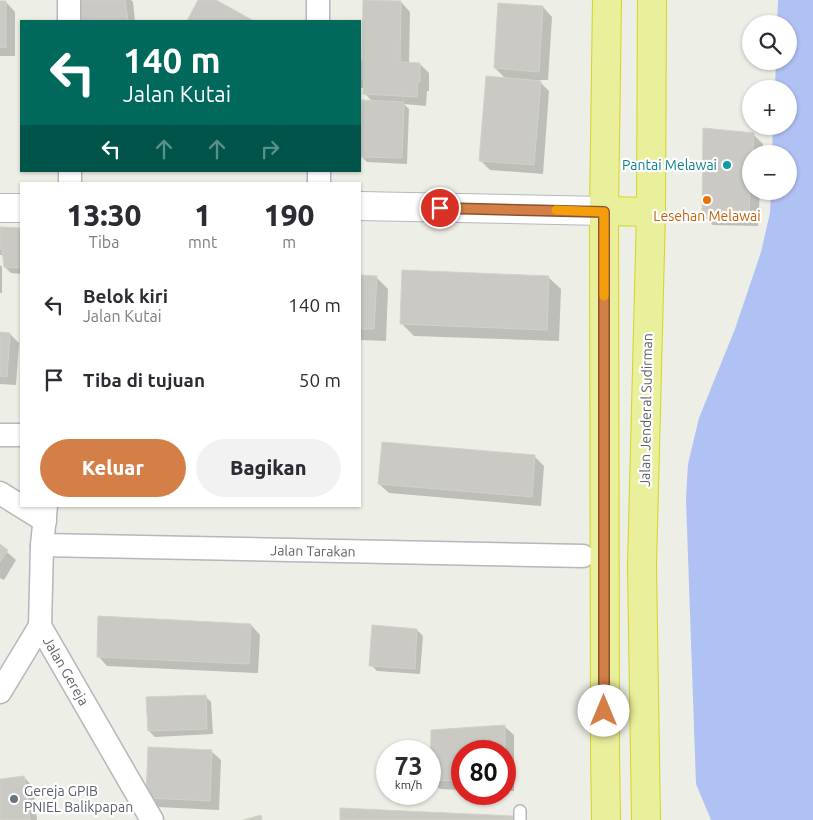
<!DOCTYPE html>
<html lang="id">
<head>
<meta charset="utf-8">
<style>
  body { margin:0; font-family:Ubuntu,sans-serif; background:#f2f2f3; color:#2b2b33; height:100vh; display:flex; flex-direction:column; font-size:19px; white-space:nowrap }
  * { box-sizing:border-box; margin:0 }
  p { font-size:16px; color:#7c7c81 }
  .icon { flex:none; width:28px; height:28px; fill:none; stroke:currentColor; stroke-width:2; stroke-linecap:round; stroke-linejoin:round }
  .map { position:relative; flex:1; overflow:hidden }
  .drawer { position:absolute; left:20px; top:182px; width:341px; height:325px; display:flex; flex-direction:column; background:#fff; border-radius:0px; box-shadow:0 1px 4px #0004 }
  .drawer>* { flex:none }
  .top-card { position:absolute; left:20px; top:20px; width:341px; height:152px; border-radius:0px; box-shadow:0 1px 4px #0004; background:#00695c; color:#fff; overflow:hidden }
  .controls { position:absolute; left:742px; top:15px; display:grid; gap:10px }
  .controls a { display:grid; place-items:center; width:55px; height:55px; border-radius:50%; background:#fff; box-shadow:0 1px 4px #0004; font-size:25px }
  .speed { position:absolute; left:376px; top:740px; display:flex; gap:10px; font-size:25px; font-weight:700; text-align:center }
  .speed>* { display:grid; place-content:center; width:65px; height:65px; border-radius:50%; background:#fff; box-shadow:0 1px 4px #0004; line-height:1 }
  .speed small { font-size:12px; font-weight:400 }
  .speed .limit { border:8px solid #d22; background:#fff; color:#111 }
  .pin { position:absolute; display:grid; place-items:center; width:42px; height:42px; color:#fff; margin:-21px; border:2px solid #fff; border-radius:50%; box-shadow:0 1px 5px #0007 }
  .me { position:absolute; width:55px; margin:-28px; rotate:0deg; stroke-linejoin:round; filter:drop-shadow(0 0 4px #0008) }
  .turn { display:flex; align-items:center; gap:18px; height:105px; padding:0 20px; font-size:22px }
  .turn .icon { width:65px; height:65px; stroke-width:2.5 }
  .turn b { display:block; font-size:35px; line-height:42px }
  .lanes { display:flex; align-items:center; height:48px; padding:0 20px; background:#0003; justify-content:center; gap:25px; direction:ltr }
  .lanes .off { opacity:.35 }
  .eta { display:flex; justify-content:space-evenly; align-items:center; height:85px; text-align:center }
  .eta b { font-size:30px; font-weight:800; line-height:35px }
  .cta { display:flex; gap:10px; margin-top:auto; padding:10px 20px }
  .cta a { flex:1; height:58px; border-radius:30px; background:#d37f47; color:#fff; font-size:20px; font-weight:800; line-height:58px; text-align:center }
  .cta a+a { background:#f2f2f3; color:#2b2b33 }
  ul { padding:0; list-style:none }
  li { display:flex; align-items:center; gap:15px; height:75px; padding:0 20px }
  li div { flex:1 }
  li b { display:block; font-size:19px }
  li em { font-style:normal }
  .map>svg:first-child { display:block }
</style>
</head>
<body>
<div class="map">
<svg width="813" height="820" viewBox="0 0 813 820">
  <rect width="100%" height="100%" fill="#edeee6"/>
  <polygon fill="#b0c1f4" points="778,0 813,0 813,820 711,820 696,784 686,499 688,464 699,418 735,329 761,252 770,213 771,191 789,191 789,154 772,154 773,126 789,126 789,89 775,89 776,61 789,61 789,24 777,24"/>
  <g fill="#0003">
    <polygon points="81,0 131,0 133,2 135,21 84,21"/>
    <polygon points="200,0 214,0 252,21 188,21"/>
    <polygon points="0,2 6,2 15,12 15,56 0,56"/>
    <polygon points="401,2 410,12 409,64 420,64 429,73 429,91 427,91 426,106 404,104 409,109 407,164 367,162 361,156 373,102 364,93 365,88 360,88 360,62 363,62"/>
    <polygon points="543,7 552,17 548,80 538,80 549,91 543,174 490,170 481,161 506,79 495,68"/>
    <polygon points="753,134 763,144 762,154 751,154 751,191 760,191 758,226 713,225 703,216"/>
    <polygon points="0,228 21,229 21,274 11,273 5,267 4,255 0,255"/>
    <polygon points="0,265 2,267 2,293 0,293"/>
    <polygon points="360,276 376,277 388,289 386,341 360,340"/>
    <polygon points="548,277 561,289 559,341 414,336 402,324"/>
    <polygon points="0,333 10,334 19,343 16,385 0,384"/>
    <polygon points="535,457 544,466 541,506 389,493 379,484"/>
    <polygon points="0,546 16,560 4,580 0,578"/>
    <polygon points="251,625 260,635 258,673 107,666 98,656"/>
    <polygon points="417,630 423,636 420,674 377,671 371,665"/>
    <polygon points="205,696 211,702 213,734 155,737 149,731"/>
    <polygon points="504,726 514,735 514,791 505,791 505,751 462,751 462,790 440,789 430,780 432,731"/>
    <polygon points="211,751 221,760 219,810 157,807 147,798"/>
    <polygon points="24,777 33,787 37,820 0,820 0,780"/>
  </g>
  <g fill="#cac9c3" stroke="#d2d2c5">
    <polygon points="79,0 125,0 128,21 82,21"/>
    <polygon points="198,0 216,0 254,21 187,21"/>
    <polygon points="363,0 401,1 400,62 420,63 420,82 418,82 417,97 363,94 364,80 360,80 360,61 362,61"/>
    <polygon points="0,1 6,1 6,48 0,47"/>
    <polygon points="498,3 543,6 539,72 494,68"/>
    <polygon points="486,76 541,81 534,165 479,161"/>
    <polygon points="362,100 404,102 402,158 360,157"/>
    <polygon points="703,128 754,133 753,154 751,154 749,217 702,216"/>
    <polygon points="0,227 21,228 21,268 4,267 2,249 0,249"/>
    <polygon points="402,270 549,276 547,330 400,324"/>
    <polygon points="360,275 377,276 374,329 360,329"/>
    <polygon points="0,332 10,333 7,377 0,376"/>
    <polygon points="382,442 535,455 532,497 378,484"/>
    <polygon points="0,544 8,550 0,562"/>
    <polygon points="98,616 251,624 249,664 97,657"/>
    <polygon points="372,625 417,629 415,669 369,666"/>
    <polygon points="206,695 207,729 148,731 146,697"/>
    <polygon points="505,725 505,751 462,751 462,781 430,780 431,730"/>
    <polygon points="148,747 212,750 210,801 146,798"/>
    <polygon points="24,776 30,820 0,820 0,779"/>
    <polygon points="340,808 513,816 513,820 340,820"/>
    <polygon points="261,815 262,820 243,820"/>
  </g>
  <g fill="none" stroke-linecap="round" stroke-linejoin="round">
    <g stroke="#b6b6bb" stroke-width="14">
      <polyline id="lane" points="520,820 520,811"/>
    </g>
    <g stroke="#b6b6bb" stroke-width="25">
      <g id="street">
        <polyline points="69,0 69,21"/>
        <polyline points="318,0 318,21"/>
        <polyline points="70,171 70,184"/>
        <polyline points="319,171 319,184"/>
        <polyline points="0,435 21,435"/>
        <polyline points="0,493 45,521"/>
        <polyline points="46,506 42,545 40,626 152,820"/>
        <polyline points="42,545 583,556"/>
        <polyline points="0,692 40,626"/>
      </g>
    </g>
    <g stroke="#b7b8be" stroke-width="30">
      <g id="secondary">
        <polyline points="360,206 604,211"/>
        <polyline points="0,208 21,208"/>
      </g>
    </g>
    <g stroke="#d4d61e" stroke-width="30">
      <g id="highway">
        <polyline points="604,211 651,212"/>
        <polyline points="606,820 605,751 604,211 607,0"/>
        <polyline points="646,820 642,566 651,212 652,0"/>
      </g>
    </g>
    <use href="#lane" stroke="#fff" stroke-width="11"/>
    <use href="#street" stroke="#fff" stroke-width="22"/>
    <use href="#secondary" stroke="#fff" stroke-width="28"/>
    <use href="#highway" stroke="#eaef9c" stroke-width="28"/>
  </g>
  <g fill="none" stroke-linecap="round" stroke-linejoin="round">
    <g stroke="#89532e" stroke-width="12">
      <polyline id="route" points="440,208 604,212 604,711"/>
    </g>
    <use href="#route" stroke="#d37f47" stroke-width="9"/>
    <polyline stroke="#f59e0b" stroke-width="9" points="556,210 604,212 604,296"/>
  </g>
  <circle fill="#0f9aa8" stroke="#fff" stroke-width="2" cx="727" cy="165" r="5"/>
  <circle fill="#e8710a" stroke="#fff" stroke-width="2" cx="707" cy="200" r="5"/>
  <circle fill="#6b7280" stroke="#fff" stroke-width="2" cx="14" cy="799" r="5"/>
  <g text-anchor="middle" stroke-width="4.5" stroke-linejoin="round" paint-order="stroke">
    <g font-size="14" fill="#0d838f" stroke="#fff" text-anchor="end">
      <text x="717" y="170">Pantai Melawai</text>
    </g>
    <g font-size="14" fill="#c56008" stroke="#fff">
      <text x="707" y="221">Lesehan Melawai</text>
    </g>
    <g font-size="14" fill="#5e5f64" stroke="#fff">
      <text transform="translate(646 410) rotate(-89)" y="5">Jalan Jenderal Sudirman</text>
      <text transform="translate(313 551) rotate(1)" y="5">Jalan Tarakan</text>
      <text transform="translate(66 671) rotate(60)" y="5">Jalan Gereja</text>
    </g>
    <g font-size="14" fill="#5b616d" stroke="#fff" text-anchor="start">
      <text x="24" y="796">Gereja GPIB<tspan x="24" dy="16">PNIEL Balikpapan</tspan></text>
    </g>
  </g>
</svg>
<div class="controls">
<a><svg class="icon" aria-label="search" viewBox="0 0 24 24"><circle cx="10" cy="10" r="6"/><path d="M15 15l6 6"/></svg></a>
<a>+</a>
<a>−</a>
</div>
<div class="speed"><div>73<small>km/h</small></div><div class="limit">80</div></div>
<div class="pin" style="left:440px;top:208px;background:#d93025"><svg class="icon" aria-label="arrive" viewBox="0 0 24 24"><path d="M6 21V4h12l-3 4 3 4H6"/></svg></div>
<svg class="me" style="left:604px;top:711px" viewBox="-20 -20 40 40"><circle r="19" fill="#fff"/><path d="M0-13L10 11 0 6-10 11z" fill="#d37f47"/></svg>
<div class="top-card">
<div class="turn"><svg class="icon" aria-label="left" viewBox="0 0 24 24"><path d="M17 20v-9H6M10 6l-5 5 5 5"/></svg><div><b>140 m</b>Jalan Kutai</div></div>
<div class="lanes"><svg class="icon" aria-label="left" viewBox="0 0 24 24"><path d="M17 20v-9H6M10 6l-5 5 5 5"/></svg><svg class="icon off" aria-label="ahead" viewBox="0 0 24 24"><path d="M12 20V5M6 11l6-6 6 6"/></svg><svg class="icon off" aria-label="ahead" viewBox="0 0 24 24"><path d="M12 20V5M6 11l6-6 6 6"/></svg><svg class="icon off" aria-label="right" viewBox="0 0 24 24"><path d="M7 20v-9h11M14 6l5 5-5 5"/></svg></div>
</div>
<section class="drawer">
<div class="eta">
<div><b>13:30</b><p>Tiba</p></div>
<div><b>1</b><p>mnt</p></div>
<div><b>190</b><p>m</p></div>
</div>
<ul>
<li><svg class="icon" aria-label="left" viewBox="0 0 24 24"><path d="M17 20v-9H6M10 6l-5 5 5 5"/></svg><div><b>Belok kiri</b><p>Jalan Kutai</p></div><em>140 m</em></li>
<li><svg class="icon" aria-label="arrive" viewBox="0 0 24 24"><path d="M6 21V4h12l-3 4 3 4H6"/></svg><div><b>Tiba di tujuan</b></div><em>50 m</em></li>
</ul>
<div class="cta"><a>Keluar</a><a>Bagikan</a></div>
</section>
</div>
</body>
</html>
